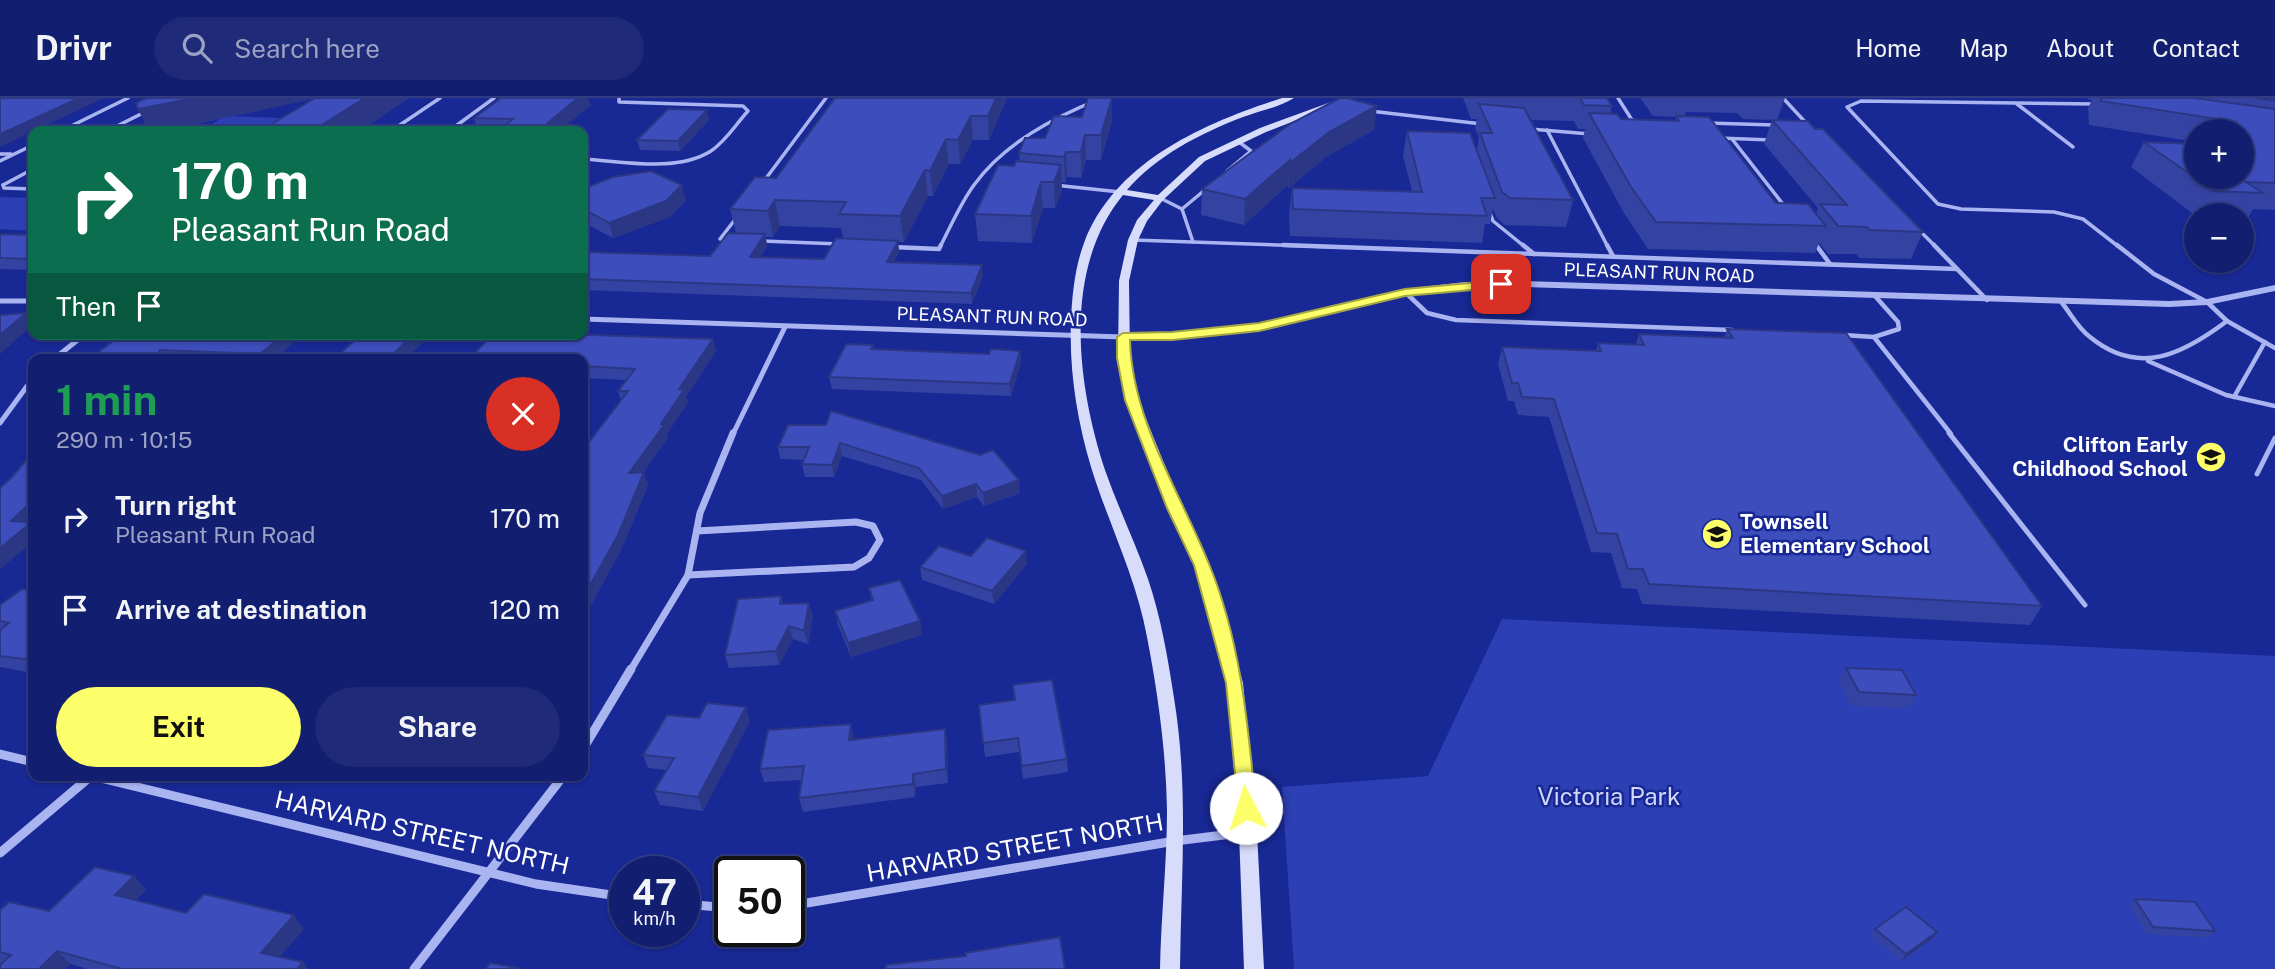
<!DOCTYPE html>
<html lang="en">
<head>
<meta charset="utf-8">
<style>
  body { margin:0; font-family:"Public Sans",sans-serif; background:#1f2b78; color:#f1f3f6; height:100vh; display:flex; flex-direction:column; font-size:26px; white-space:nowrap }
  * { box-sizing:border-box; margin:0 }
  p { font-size:23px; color:#9ca2c3 }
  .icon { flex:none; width:38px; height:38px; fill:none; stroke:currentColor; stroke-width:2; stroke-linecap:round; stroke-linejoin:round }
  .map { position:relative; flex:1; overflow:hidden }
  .drawer { position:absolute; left:28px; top:256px; width:560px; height:427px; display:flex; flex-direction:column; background:#121e70; border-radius:14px; box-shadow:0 2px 5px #0004,0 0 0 2px #313c83 }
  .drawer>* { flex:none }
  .hud { position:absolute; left:28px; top:28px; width:560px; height:214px; border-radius:14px; box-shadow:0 2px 5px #0004,0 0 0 2px #313c83; background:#0b6e4f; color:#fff; overflow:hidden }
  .tools { position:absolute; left:2184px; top:21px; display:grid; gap:14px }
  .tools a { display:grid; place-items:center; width:70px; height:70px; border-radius:50%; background:#121e70; box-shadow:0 2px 5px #0004,0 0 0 2px #313c83; font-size:35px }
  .speed { position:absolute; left:609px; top:758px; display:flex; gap:14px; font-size:35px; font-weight:700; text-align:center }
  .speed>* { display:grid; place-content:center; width:91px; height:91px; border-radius:50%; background:#121e70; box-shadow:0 2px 5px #0004,0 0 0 2px #313c83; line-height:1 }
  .speed small { font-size:18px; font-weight:400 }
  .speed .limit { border:4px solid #111; border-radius:10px; background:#fff; color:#111 }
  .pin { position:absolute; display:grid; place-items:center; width:60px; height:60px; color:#fff; margin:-30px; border-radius:14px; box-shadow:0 4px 10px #0006 }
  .me { position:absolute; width:77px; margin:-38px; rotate:355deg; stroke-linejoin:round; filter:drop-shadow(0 0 5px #0008) }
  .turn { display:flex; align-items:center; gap:24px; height:147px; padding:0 28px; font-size:32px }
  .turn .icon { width:91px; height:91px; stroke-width:2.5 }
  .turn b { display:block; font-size:49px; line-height:60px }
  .then { display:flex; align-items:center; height:66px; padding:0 28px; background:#0003; gap:14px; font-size:26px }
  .round { display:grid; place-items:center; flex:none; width:74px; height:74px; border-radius:37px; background:#1f2b78 }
  .summary { display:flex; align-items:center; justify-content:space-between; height:119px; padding:0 28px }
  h1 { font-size:42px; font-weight:700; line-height:52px; color:#1e9e55 }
  .action { display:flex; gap:14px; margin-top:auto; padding:14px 28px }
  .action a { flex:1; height:80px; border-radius:42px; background:#fcff6a; color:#111; font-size:28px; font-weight:700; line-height:80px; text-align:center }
  .action a+a { background:#1f2b78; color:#f1f3f6 }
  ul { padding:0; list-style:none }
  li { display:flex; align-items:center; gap:21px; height:91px; padding:0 28px }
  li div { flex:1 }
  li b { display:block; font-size:26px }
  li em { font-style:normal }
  header { display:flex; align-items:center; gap:42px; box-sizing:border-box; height:98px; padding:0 35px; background:#121e70; border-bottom:2px solid #313c83 }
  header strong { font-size:33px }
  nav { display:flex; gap:38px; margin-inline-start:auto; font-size:24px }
  .search { width:490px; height:63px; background:#1f2b78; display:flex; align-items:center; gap:18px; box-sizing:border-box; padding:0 24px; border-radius:38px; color:#9ca2c3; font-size:26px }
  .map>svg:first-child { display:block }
</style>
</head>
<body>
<header>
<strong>Drivr</strong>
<div class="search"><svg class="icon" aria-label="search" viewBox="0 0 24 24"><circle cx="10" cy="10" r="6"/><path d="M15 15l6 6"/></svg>Search here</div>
<nav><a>Home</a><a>Map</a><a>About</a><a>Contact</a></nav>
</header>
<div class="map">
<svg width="2275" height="871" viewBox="0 0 2275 871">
  <rect width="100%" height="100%" fill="#182895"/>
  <g fill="#2c3fb4">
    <polygon points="226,18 315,21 294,33 199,33"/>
    <polygon points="0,99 33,100 33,133 0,131"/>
    <polygon points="1502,521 2275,558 2275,871 1294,871 1282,689 1428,678"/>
  </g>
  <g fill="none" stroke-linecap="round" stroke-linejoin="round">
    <g stroke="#aab4f1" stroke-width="3.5">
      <polyline points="1618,0 1632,22 1638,23"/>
      <polyline points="1783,0 1807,26"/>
      <polyline points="2017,6 2073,49"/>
      <polyline points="2095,6 1861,3 1847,9 1938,106 1961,111 2054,114 2083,121 2119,149"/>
      <polyline points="1370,13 1482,26"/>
      <polyline points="1707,25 1775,27"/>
      <polyline points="1530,31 1590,36"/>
      <polyline points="1547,32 1608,149"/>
      <polyline points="61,33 128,0"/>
      <polyline points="107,33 145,14"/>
      <polyline points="391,33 440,0"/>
      <polyline points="449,33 494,0"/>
      <polyline points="1718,40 1772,42"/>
      <polyline points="1732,41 1786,110"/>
      <polyline points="0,56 11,56"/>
      <path d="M 583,61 C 622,63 676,75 711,53 C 726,43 736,26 748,13 L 743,8 L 619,4 L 619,0"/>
      <polyline points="0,63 33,47"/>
      <polyline points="1227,73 1251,53 1239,44"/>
      <polyline points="764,83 826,0"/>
      <polyline points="3,87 33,71"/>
      <polyline points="3,87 4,90 33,91"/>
      <polyline points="1054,87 1120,94"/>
      <polyline points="1160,100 1182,111"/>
      <polyline points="1489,112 1493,123 1525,149"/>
      <polyline points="1918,131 1936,149"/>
      <polyline points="728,141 720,141 737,119"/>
      <polyline points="1133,142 1333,149"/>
      <polyline points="762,143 840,146"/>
      <polyline points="1193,144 1182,111 1206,91"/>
      <polyline points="1814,145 1817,149"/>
      <path d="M 940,149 C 951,128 960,106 974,87 C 1004,45 1055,19 1102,0"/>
    </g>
    <g stroke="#aab4f1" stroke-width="4.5">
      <polyline points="1283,147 1957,171"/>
      <polyline points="1523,147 1534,156"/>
      <polyline points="1607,147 1613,158"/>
      <polyline points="1816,147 1830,166"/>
      <polyline points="1934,147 1987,202"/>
      <polyline points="892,149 939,151 941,147"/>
      <polyline points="1405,194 1427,215 1456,222 1732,232"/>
      <path d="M 2062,205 C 2071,216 2078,230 2090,239 C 2139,279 2183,256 2227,223 L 2207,204 L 2154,176 L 2117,147"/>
      <polyline points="2227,223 2275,250"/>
      <polyline points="1843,237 1874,239 1899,231 1898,224 1875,198"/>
      <polyline points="1874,239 1951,336"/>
      <polyline points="2148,263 2226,297 2275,308"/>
      <polyline points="2234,299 2265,244"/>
    </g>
    <g stroke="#aab4f1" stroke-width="5">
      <polyline points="1949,335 2085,507"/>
      <polyline points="2257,376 2275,340"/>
    </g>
    <g stroke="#aab4f1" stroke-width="5">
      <polyline points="0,203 33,203"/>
      <polyline points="583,221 1123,239"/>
      <polyline points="54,261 85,236"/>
      <polyline points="0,325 33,280"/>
      <polyline points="733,336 785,229"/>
    </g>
    <g stroke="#aab4f1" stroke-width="7">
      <polyline points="688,477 854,469 869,460 880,442 873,428 856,424 697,433"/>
      <polyline points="630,573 688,477 700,415 733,335"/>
    </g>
    <g stroke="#aab4f1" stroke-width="9">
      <polyline points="583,651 631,571"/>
      <polyline points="0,656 33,664"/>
      <polyline points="88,677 536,786 625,799"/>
      <polyline points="0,755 91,678"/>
      <polyline points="684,806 730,810"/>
      <polyline points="789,808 1175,743 1248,734"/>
      <polyline points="414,871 564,677"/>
    </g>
    <polygon fill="#aab4f1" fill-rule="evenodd" points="1524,183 2169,203 2207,201 2275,187 2275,193 2207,207 2169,209 1524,189 1465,190 1405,197 1259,232 1172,241 1123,242 1118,239 1123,236 1172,235 1259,226 1405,191 1465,184"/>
    <path fill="#d8dcfb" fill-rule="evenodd" d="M 1282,0 L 1294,0 C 1280,9 1259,13 1243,19 C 1201,35 1156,58 1127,92 L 1158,97 L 1199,59 L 1260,30 L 1342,0 L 1353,0 L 1266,34 L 1205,63 L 1163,102 L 1147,123 L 1138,142 L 1129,183 L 1130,260 L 1138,301 L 1182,410 L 1209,467 L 1243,585 L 1257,734 L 1264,871 L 1244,871 L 1239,734 L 1227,585 L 1195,467 L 1168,410 L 1126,301 L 1118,260 L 1119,183 L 1128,142 L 1137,122 L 1154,102 L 1123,97 C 1062,171 1077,287 1105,372 C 1118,409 1135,444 1148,481 C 1161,519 1168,561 1174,600 C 1189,691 1181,780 1180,871 L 1160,871 C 1161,818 1167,765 1167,712 C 1166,654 1158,596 1147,539 C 1136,479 1109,427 1091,369 C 1077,322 1069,272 1071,223 C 1072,197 1075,169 1084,145 C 1115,63 1205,25 1282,0 Z"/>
  </g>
  <g fill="#3443a2" fill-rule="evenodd">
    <path d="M 146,0 L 409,0 L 360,33 L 149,33 L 138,11 ZM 313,1 L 260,33 L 172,31 Z"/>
    <polygon points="501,0 588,0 591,7 559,33 478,33 474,20"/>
    <path d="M 835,0 L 1007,0 L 989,42 L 973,42 L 960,66 L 949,66 L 933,98 L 928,98 L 904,144 L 898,144 L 899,154 L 894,164 L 983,178 L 972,206 L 583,192 L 583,154 L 710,158 L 736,135 L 730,111 L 776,80 ZM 780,128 L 841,130 L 843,140 L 824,161 L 760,159 L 767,148 L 766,139 L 773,139 Z"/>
    <polygon points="1112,0 1112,23 1101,62 1086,62 1081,80 1067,79 1065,85 1061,84 1062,93 1055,110 1043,110 1032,145 978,143 975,116 1014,68 1020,64 1019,55 1082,19"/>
    <path d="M 1463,0 L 1607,0 L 1612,8 L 1610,16 L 1621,21 L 1675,23 L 1676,19 L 1653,18 L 1640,0 L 1785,0 L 1777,22 L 1815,31 L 1923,134 L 1911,161 L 1859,160 L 1857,156 L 1828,156 L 1819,145 L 1815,155 L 1648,151 L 1624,115 L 1583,40 L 1585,31 L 1578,31 L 1574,23 L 1531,22 L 1573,102 L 1566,129 L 1505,127 L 1497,120 L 1493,111 L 1490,126 L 1485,126 L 1482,145 L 1290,138 L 1289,116 L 1292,90 L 1412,93 L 1403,58 L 1407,33 L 1477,52 L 1479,39 L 1475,30 L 1477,21 L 1471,21 ZM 1686,14 L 1737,15 L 1743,21 L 1772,22 L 1764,46 L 1818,110 L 1816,116 L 1776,105 L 1684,19 Z"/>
    <polygon points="2088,0 2275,0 2275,112 2253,111 2247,122 2242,121 2242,117 2196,118 2131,69 2144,44 2242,79 2242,33 2196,33 2196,44 2089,27 2088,10 2092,2 2088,1"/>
    <polygon points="709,22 680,53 640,52 637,42"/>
    <polygon points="1374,32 1326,59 1288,91 1288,87 1244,127 1201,117 1202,91"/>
    <polygon points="583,92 686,102 670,119 613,140 583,124"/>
    <polygon points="0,136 33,137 33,172 0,171"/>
    <polygon points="1727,231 2042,508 2030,527 1642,506 1637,491 1622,490 1611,455 1591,454 1549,319 1518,317 1514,303 1508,303 1498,266 1502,249 1596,253 1598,245 1636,246 1639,236 1724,240"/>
    <polygon points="302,237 275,261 94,261 101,252"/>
    <polygon points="873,247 874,251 989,256 1020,253 1021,265 1011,298 832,291 829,279"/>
    <polygon points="716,253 686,299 688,304 667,336 668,339 643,375 648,387 622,450 583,522 583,352 621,302 618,293 626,282 583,280 583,261 470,261 470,260"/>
    <polygon points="788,327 1020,395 984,408 977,399 943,411 921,382 842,358 834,379 805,379 802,366 804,362 780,361 778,349"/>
    <polygon points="971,458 1027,466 994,506 922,482 920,469"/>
    <polygon points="33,486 33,575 0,569 0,507 27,492"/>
    <polygon points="869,490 922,537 851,559 838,527 835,513 871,502"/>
    <polygon points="781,498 783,506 813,518 808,546 793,541 779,567 729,570 725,557"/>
    <polygon points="1846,570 1916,597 1909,610 1852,608 1839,583"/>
    <polygon points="1013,587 1067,661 1068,674 1023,681 1019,654 985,659 979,607 1015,602"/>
    <polygon points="699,620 750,623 703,713 660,707 654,693 666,672 648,670 643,657"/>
    <polygon points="945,631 947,645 948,685 916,689 915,699 803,714 799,700 802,682 764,684 760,671 854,640 854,641"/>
    <polygon points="134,778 146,792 136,802 186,815 304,831 279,859 303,864 308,871 87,871 71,866 0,865 0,812 49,813"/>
    <polygon points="2135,801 2215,833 2208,840 2147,836 2129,808"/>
    <polygon points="1875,831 1932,841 1901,863 1871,838"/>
  </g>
  <g fill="#2b3784">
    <polygon points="79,0 104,0 0,49 0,36"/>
    <polygon points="194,0 318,0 161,33 149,33 138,11"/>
    <polygon points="365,0 409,0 360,33 323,33 320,28"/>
    <polygon points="578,0 588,0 591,7 559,33 538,33"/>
    <polygon points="996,0 1007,0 989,42 988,18"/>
    <polygon points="1112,0 1112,23 1101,62 1101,37"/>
    <polygon points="1377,8 1374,32 1326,59 1288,91 1290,65 1329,34"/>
    <polygon points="707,12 709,22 680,53 678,43"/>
    <polygon points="971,18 973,42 960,66 958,42"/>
    <polygon points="315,28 317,33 307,33"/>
    <polygon points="1085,37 1086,62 1081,80 1081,54"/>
    <polygon points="946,41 949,66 933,98 930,73"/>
    <polygon points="1066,54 1067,79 1065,85 1064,59"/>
    <polygon points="1290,62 1288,87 1244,127 1245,101"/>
    <polygon points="1061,67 1062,93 1055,110 1054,84"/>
    <polygon points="925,72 928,98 904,144 900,118"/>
    <polygon points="1041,84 1043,110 1032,145 1031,118"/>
    <polygon points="682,87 686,102 670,119 613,140 609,125"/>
    <polygon points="775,102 780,128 773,139 768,113"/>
    <polygon points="765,136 767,148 753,170 750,159"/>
    <polygon points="898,143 899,154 889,175 887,164"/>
    <polygon points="982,167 983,178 972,206 971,195"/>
    <polygon points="26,215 33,227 0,256 0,237"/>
    <polygon points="284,236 302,236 302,237 275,261 262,261 260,256"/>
    <polygon points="414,236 422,236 425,243 406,261 388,261"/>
    <polygon points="713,241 716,253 686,299 688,304 667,336 668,339 634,388 629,375 679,291"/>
    <polygon points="160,252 165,261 156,261"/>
    <polygon points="1020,253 1021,265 1011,298 1010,286"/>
    <polygon points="840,345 842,358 834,379 832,367"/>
    <polygon points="644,374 648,387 622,450 583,522 583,500"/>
    <polygon points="1019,382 1020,395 984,408 983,395"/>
    <polygon points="976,386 977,399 943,411 942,398"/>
    <polygon points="33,402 33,444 0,471 0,450 11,423"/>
    <polygon points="1026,453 1027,466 994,506 992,493"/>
    <polygon points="809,505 813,518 808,546 804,533"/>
    <polygon points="920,523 922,537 851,559 848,545"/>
    <polygon points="789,528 793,541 779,567 776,553"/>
    <polygon points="746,609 750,623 703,713 698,699"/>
    <polygon points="851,626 854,640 852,656 849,642"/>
    <polygon points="945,631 947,645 948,685 946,671"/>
    <polygon points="913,676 916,689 915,699 913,686"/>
    <polygon points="134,778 146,792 127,810 115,797"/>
    <polygon points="294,817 304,831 271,869 261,855"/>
    <polygon points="1937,834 1932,841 1901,863 1906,856"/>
    <polygon points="57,853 71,866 66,871 39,871"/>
    <polygon points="303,864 308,871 297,871"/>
  </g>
  <g fill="#3d4ebc" stroke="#2b3784" stroke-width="2">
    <polygon points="0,0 79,0 0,36"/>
    <polygon points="146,0 194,0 138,11 136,5"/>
    <polygon points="315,0 365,0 320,28 315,28 307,33 154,33 160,30 260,33"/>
    <polygon points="501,0 578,0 538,33 497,33 513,21 474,20"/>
    <polygon points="835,0 996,0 988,18 971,18 958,42 946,41 930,73 925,72 900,118 839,116 846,104 775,102 768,113 730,111 755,79 776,80"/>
    <polygon points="1088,0 1112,0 1101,37 1085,37 1081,54 1066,54 1064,59 1019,55 1025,40 1045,40 1054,18 1082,19"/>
    <polygon points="1340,0 1347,0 1377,8 1329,34 1290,65 1290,62 1245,101 1202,91 1290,26"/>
    <polygon points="1580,0 1607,0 1612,8 1584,7"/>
    <polygon points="2101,0 2195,0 2275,11 2275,85 2246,84 2263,95 2214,93 2144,44 2196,46 2196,79 2242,79 2242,33 2236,33 2237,24 2101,3"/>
    <polygon points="2256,0 2275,0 2275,3"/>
    <polygon points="1479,6 1524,10 1573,102 1510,100 1502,94 1480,35 1492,35"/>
    <polygon points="668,11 707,12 678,43 637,42"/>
    <polygon points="1589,15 1617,16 1621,21 1679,23 1676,18 1709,19 1776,105 1808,106 1826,128 1656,124 1631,89"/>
    <polygon points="1772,22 1808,23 1815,31 1823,31 1923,134 1870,132 1867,129 1838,128 1820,106 1847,107"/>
    <polygon points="1407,33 1470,35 1495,100 1481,100 1487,118 1293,111 1292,90 1422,94"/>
    <polygon points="1016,63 1061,67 1054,84 1041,84 1031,118 975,116 998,67 1014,68"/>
    <polygon points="651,73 682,87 666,103 609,125 583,111 583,92 585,90 613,79"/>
    <polygon points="728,135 765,136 750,159 824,161 836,140 898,143 887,164 982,167 971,195 583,181 583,154 710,158"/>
    <polygon points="0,136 33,137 33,161 0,160"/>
    <polygon points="26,215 0,237 0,217"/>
    <polygon points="1727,231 1846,235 2042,508 1649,486 1643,471 1628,471 1617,436 1597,435 1554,301 1522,299 1518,285 1512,285 1502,249 1601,253 1598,245 1644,247 1639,236 1733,240"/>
    <polygon points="123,236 284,236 260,256 160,252 156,261 94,261 101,252"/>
    <polygon points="362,236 414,236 388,261 335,260"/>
    <polygon points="493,236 560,236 713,241 679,291 684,292 661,326 664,327 629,375 644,374 618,437 583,500 583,352 628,293 618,293 635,271 583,268 583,261 470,260"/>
    <polygon points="846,246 873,247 871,251 989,256 991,251 1020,253 1010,286 829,279"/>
    <polygon points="831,313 980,357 993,352 1019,382 983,395 976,386 942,398 919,370 840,345 832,367 802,366 809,349 778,349 788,327 826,327"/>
    <polygon points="33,354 33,402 11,423 32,424 0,450 0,390 12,379"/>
    <polygon points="987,440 1026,453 992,493 920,469 939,448 971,458"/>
    <polygon points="900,482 920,523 848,545 835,513 873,502 869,490"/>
    <polygon points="33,486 33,562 0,558 0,532 9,525 0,523 0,507 22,491 27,492"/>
    <polygon points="781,498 780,506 809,505 804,533 789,528 776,553 725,557 738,501"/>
    <polygon points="1846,570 1902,572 1916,597 1859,594"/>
    <polygon points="1052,582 1067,661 1022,668 1018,640 983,645 979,607 1015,602 1013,587"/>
    <polygon points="707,605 746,609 698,699 654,693 674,660 643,657 667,617 699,620"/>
    <polygon points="851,626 849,642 945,631 946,671 913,676 913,686 799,700 804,668 760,671 768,632"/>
    <polygon points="95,769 134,778 115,797 186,815 204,796 294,817 261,855 303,864 297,871 122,871 57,853 39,871 0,871 0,867 11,857 0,854 0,812 9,804 49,813"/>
    <polygon points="2135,801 2195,804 2215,833 2153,829"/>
    <polygon points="1906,809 1937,834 1906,856 1875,831"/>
    <polygon points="1060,839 1065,871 886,871 886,867 966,858 965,855"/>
    <polygon points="490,865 522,871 486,871"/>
  </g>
  <path fill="#fcff6a" stroke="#a4a645" stroke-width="2" d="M 1501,182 L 1505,183 L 1505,189 L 1405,198 L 1259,233 L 1172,242 L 1130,242 C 1132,322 1180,394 1209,466 C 1241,543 1248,627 1256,710 L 1253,715 L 1239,715 L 1226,585 L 1194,467 L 1167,410 L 1125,302 L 1117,260 L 1117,239 L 1123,235 L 1172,234 L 1259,225 L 1405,191 Z"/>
  <defs>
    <g id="school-disc" transform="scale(1.575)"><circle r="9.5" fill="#fcff6a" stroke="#182895"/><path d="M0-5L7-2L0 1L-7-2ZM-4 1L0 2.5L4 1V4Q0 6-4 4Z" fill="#111"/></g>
  </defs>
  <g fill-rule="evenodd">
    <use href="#school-disc" x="2211" y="359"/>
    <use href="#school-disc" x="1717" y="436"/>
  </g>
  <g text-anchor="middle" stroke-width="5" stroke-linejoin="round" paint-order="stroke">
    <g font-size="18" fill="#fff" stroke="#182895">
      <text transform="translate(1659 175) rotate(2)" y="6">PLEASANT RUN ROAD</text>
      <text transform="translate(992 219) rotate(2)" y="6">PLEASANT RUN ROAD</text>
    </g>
    <g font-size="21" font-weight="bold" fill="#fff" stroke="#182895" text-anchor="end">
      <text x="2188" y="354">Clifton Early<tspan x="2188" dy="24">Childhood School</tspan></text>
      <text x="1740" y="431" text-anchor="start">Townsell<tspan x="1740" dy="24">Elementary School</tspan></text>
    </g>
    <g font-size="24" fill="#d1d7fc" stroke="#182895">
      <text x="1609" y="707">Victoria Park</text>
    </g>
    <g font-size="24" fill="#fff" stroke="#182895">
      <text transform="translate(422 735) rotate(13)" y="8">HARVARD STREET NORTH</text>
      <text transform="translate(1015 750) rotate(-10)" y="8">HARVARD STREET NORTH</text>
    </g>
  </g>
</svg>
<div class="tools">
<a>+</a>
<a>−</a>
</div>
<div class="speed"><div>47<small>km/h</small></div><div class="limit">50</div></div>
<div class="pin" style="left:1501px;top:186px;background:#d93025"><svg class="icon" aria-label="arrive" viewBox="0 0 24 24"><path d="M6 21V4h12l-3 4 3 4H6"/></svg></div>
<svg class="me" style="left:1246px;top:710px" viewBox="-20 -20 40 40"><circle r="19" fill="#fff"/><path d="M0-13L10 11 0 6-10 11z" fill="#fcff6a"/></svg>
<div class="hud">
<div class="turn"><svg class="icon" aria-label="right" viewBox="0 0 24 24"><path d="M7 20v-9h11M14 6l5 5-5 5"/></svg><div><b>170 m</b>Pleasant Run Road</div></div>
<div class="then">Then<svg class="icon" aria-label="arrive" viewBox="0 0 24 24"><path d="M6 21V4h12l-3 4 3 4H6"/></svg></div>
</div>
<section class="drawer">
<div class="summary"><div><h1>1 min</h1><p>290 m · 10:15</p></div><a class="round" style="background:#d93025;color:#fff"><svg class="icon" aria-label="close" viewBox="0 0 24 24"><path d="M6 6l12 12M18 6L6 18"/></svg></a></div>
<ul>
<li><svg class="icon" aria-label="right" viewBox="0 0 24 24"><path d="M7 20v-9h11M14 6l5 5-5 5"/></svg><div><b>Turn right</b><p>Pleasant Run Road</p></div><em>170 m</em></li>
<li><svg class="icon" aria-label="arrive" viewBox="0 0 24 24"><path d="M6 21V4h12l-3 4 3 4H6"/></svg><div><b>Arrive at destination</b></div><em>120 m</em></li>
</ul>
<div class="action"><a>Exit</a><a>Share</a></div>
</section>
</div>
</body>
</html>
